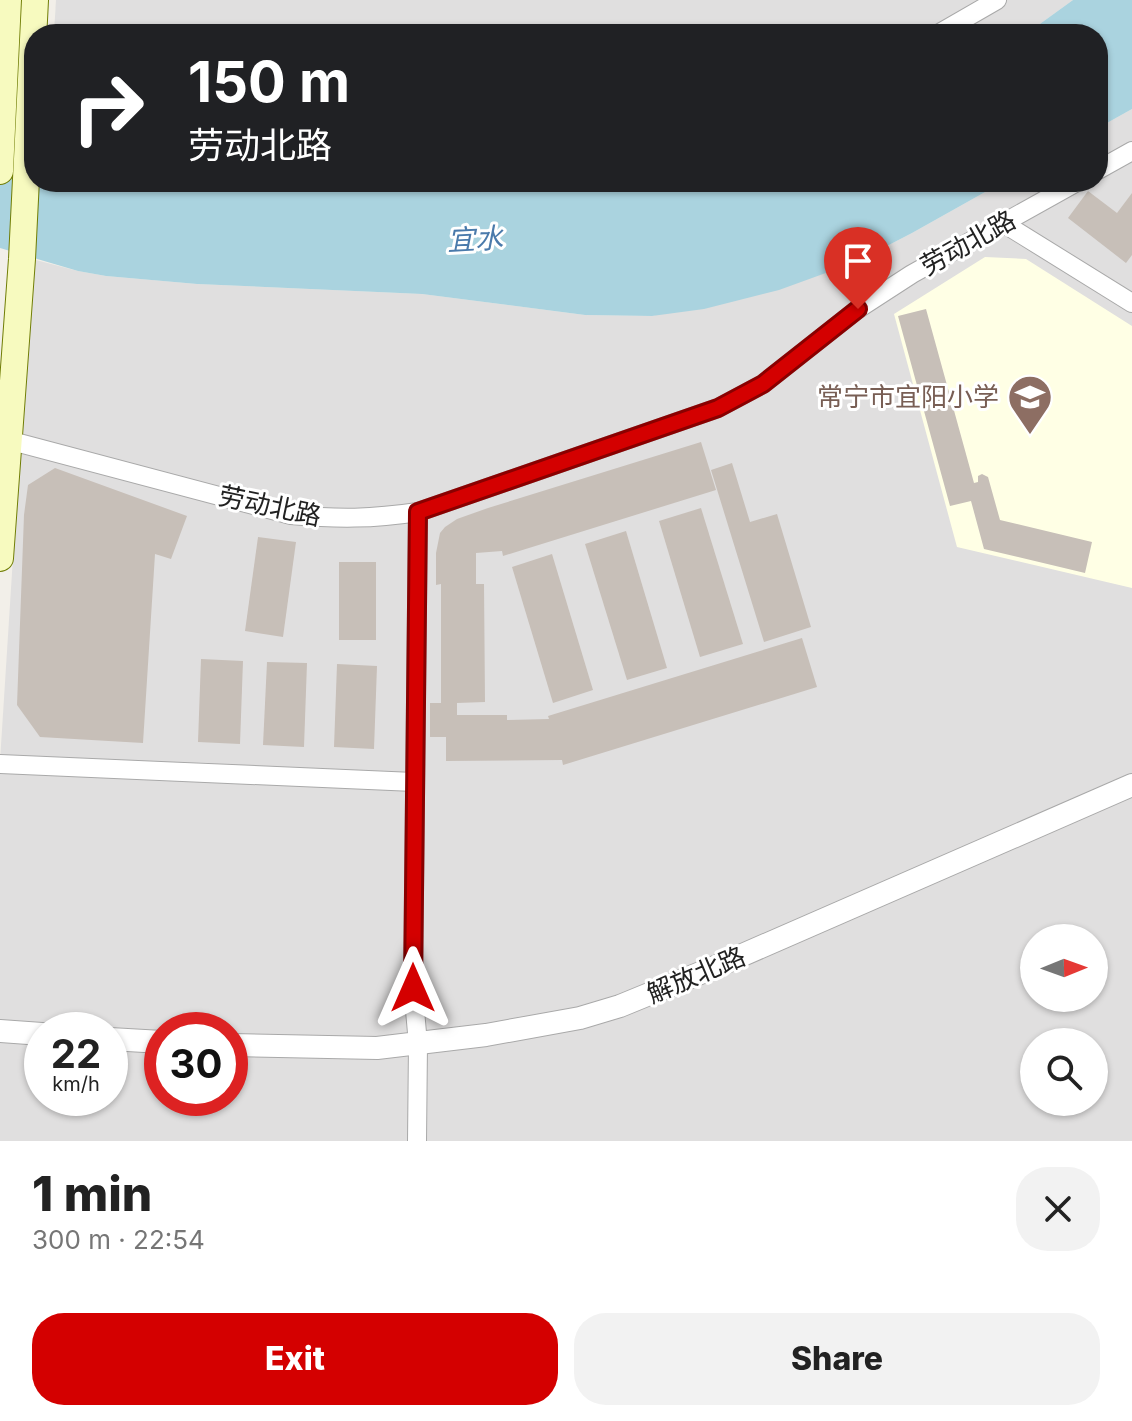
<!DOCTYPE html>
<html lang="en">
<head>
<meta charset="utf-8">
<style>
  body { margin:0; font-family:Inter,"Noto Sans SC",sans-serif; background:#f2f2f2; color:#222; height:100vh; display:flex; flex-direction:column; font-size:30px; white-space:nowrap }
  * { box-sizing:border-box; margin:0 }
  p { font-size:26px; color:#767676 }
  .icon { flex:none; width:44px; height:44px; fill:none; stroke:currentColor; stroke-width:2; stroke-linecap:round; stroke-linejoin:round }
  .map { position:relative; height:1141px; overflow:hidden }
  .side { display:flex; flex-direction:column; background:#fff; flex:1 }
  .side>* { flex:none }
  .hud { position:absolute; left:24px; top:24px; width:1084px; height:168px; border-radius:32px; box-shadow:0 2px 6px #0004; background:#202124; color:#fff; overflow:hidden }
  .needle { width:52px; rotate:89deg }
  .controls { position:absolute; left:1020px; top:924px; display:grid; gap:16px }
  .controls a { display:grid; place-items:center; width:88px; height:88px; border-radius:50%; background:#fff; box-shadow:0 2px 6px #0004; font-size:40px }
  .speed { position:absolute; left:24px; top:1012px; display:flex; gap:16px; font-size:40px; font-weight:700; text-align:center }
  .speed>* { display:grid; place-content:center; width:104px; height:104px; border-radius:50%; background:#fff; box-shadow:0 2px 6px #0004; line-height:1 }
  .speed small { font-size:20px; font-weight:400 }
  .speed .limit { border:12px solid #d22; background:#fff; color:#111 }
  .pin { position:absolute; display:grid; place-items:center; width:68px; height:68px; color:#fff; margin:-82px -34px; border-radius:50% 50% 50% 0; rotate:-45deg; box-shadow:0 0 8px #0007 }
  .pin .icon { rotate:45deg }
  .me { position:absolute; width:88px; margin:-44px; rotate:0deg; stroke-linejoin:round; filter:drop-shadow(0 0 6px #0008) }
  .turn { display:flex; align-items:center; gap:28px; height:168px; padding:0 32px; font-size:36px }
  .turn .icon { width:104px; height:104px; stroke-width:2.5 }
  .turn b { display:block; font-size:56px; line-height:68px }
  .round { display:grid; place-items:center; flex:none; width:84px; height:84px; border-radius:32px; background:#f2f2f2 }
  .summary { display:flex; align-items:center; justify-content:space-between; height:136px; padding:0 32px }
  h1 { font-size:48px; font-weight:800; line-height:60px }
  .primary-button { display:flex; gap:16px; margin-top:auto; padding:16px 32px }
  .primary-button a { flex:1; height:92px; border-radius:32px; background:#d40000; color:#fff; font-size:32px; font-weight:800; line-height:92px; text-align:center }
  .primary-button a+a { background:#f2f2f2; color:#222 }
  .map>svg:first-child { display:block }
</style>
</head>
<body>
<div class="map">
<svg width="1132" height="1141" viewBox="0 0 1132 1141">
  <rect width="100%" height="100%" fill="#f2efe9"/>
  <g fill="#e0dfdf" fill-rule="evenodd">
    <polygon points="56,0 1073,0 1026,34 54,34"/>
    <path d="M 1132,109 L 1132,1141 L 0,1141 L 0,761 L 32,259 L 78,271 L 106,276 L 197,284 L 422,294 L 585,315 L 652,316 L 856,262 L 912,233 L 1003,182 L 1098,182 L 1098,128 ZM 1034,938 L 1094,938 L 1094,998 L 1034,998 ZM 42,1030 L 110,1030 L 110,1098 L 42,1098 ZM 162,1030 L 230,1030 L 230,1098 L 162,1098 ZM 1034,1042 L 1094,1042 L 1094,1102 L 1034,1102 Z"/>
  </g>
  <polygon fill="#ffffe5" points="985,257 1026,259 1132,326 1132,588 957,547 894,314"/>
  <g fill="#aad3df">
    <polygon points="1073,0 1132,0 1132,109 1098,128 1098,34 1026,34"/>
    <polygon points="0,61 34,80 34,182 1003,182 912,233 856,262 779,290 704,309 652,316 585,315 422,294 197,284 106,276 78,271 0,248"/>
  </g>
  <g fill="#c7bfb8">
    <polygon points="1088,191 1117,213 1132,193 1132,255 1126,263 1068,218"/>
    <polygon points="926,309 974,483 978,482 978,476 982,474 988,477 1000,520 1092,542 1085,573 984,549 971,501 950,506 898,316"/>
    <polygon points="701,442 716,490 503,556 502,551 476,553 476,584 484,584 485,702 457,703 457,715 507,715 507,720 549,719 548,716 802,638 817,687 563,765 562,760 446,761 446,737 430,737 430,703 441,703 441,584 436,585 436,553 440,533 445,527 457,519 488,508"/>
    <polygon points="732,463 750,522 777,514 811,627 764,642 711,470"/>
    <polygon points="55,468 187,516 171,559 155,554 143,743 40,737 17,705 24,515 28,485"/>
    <polygon points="701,508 743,644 700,657 659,521"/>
    <polygon points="626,531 667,668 627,680 585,544"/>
    <polygon points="258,537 296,542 283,637 245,631"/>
    <polygon points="552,554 593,690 553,703 512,567"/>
    <rect x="339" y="562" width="37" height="78"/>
    <polygon points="201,659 243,661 240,744 198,742"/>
    <polygon points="267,662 307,663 304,747 263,745"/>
    <polygon points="337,664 377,666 374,749 334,747"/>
  </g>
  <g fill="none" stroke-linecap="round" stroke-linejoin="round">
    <g stroke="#a9a9a9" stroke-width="20">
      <g id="minor">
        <polyline points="938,34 997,0"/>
        <polyline points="1098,170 1132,151"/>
        <polyline points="1003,223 1132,303"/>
        <path d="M 0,438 L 291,515 C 338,519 372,519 418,512 L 718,408 L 763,384 L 858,309 L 912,274 L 1077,182"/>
        <polyline points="0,764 414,782"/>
        <polyline points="417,1141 418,1044 413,988 418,512"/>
      </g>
    </g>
    <g stroke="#a9a9a9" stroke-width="24">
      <g id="tertiary">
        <polyline points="0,1031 42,1034"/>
        <polyline points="110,1039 162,1042"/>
        <polyline points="230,1045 377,1048 486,1035 580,1018 620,1006 715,967 1132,785"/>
      </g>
    </g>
    <g stroke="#707d05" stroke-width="28">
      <g id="secondary">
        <polyline points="0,171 8,0"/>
        <polyline points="0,558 22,259 35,0"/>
      </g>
    </g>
    <use href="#minor" stroke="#fff" stroke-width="18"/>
    <use href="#tertiary" stroke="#fff" stroke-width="22"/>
    <use href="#secondary" stroke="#f7fabf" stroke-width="26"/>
  </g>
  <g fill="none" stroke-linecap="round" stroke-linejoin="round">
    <g stroke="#8a0000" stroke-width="20">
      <polyline id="route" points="413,988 418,512 718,408 763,384 858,309"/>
    </g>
    <use href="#route" stroke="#d40000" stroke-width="14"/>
  </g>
  <defs>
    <g id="school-pin" transform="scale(2.3)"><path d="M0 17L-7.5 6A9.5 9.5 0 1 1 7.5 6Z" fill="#8d6e63" stroke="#fff"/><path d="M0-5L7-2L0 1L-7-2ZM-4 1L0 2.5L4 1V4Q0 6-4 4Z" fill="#fff"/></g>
  </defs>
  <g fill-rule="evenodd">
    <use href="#school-pin" x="1030" y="397"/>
  </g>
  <g text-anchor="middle" stroke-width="6" stroke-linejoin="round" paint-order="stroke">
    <g font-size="26" fill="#222" stroke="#fff">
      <text transform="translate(968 243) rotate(-29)" y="9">劳动北路</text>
      <text transform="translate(270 506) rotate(12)" y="9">劳动北路</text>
      <text transform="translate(696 975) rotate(-23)" y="9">解放北路</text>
    </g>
    <g font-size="26" fill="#785e54" stroke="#fff" text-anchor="end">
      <text x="999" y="406">常宁市宜阳小学</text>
    </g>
    <g font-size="28" font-style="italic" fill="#4a7aab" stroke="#fff">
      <text transform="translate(475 239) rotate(-3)" y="10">宜水</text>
    </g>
  </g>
</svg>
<div class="controls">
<a><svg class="needle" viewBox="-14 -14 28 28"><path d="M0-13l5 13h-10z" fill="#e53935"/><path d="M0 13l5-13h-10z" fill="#767676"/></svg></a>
<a><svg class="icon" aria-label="search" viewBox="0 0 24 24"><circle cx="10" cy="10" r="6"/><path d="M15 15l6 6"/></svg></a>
</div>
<div class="speed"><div>22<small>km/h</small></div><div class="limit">30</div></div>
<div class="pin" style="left:858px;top:309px;background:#d93025"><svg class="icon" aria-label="arrive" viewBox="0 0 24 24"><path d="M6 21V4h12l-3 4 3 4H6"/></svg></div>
<svg class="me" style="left:413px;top:988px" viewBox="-20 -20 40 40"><path d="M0-17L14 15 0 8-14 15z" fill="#d40000" stroke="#fff" stroke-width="4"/></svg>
<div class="hud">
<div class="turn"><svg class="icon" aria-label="right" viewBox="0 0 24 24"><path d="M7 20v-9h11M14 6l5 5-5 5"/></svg><div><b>150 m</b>劳动北路</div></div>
</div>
</div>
<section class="side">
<div class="summary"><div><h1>1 min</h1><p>300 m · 22:54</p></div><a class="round"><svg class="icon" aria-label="close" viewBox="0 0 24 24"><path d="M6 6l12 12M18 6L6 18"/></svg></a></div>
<div class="primary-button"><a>Exit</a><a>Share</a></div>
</section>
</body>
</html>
